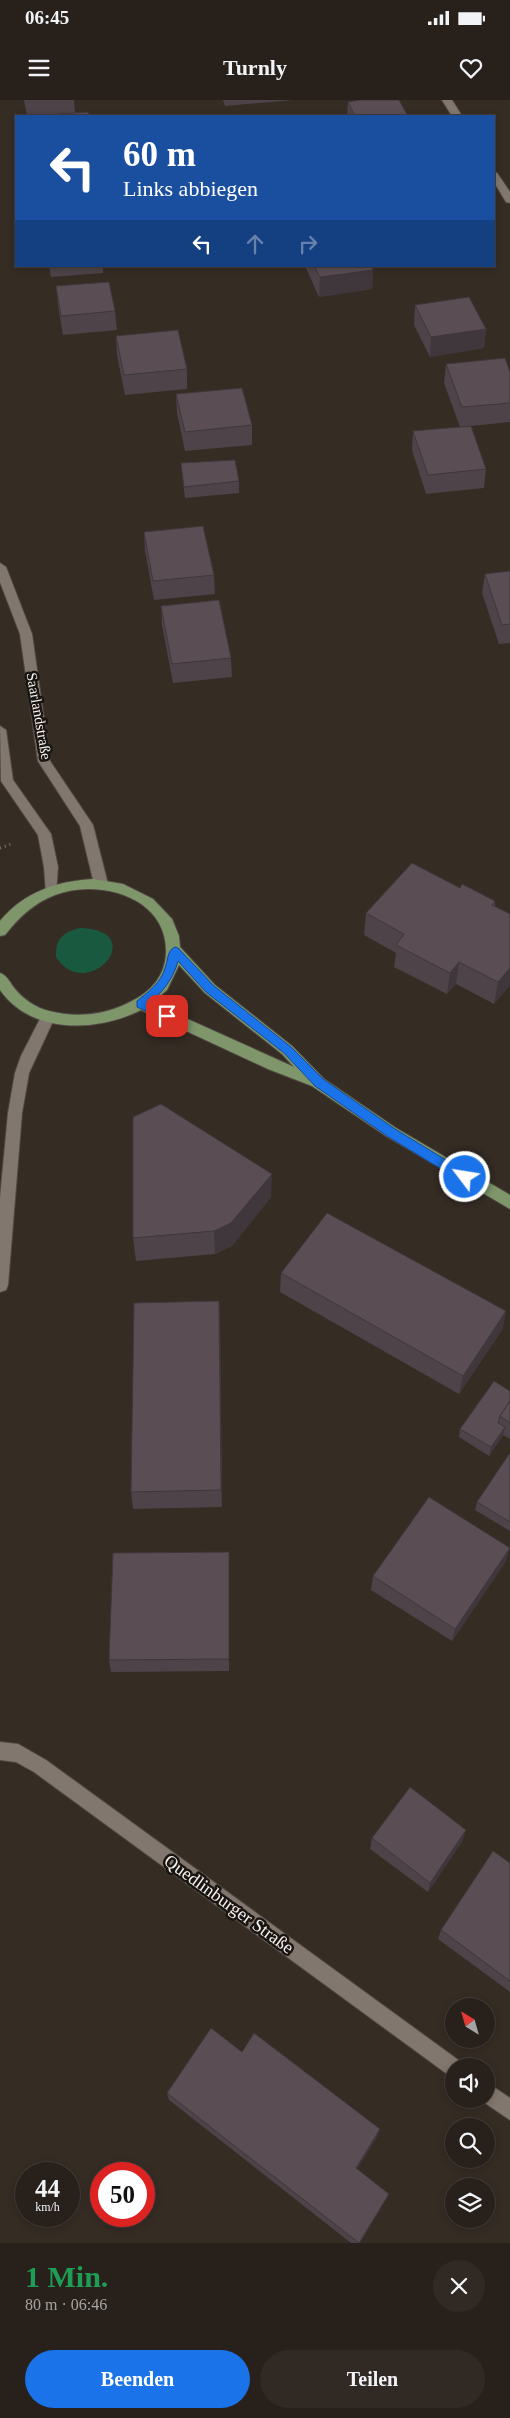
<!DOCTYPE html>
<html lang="de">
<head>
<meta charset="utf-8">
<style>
  body { margin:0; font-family:"Times New Roman",serif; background:#302924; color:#f1f3f6; height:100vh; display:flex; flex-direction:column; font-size:19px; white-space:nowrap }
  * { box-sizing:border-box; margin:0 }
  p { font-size:16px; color:#a5a3a3 }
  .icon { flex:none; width:28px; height:28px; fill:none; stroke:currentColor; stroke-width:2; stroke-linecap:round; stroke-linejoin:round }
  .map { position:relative; height:2143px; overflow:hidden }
  .panel { display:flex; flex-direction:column; background:#28211b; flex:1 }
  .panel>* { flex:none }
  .hud { position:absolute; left:15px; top:15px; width:480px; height:152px; border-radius:0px; box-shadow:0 2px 8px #0003,0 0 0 1px #443e3a; background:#1a4fa0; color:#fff; overflow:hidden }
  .needle { width:32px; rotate:323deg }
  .controls { position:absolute; left:445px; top:1898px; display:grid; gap:10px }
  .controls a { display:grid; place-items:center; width:50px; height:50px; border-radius:50%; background:#28211b; box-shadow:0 2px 8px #0003,0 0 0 1px #443e3a; font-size:25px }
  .speed { position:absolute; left:15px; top:2062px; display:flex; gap:10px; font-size:25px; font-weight:700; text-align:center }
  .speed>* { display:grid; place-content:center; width:65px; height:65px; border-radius:50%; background:#28211b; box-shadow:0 2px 8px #0003,0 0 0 1px #443e3a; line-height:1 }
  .speed small { font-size:12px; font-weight:400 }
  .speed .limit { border:8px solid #d22; background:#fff; color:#111 }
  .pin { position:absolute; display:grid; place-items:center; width:42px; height:42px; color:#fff; margin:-21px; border-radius:10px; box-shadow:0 2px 8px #0006 }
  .me { position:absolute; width:55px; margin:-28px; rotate:301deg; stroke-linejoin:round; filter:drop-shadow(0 0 4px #0008) }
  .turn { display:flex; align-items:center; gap:18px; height:105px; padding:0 25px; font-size:22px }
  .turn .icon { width:65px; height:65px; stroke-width:2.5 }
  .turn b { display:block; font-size:35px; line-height:42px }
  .lanes { display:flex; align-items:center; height:48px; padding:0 25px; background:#0003; justify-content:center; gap:25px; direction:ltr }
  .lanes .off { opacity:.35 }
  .round { display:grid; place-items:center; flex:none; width:52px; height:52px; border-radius:26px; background:#302924 }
  .head { display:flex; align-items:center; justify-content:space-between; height:85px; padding:0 25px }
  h1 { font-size:30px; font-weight:700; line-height:38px; color:#1e9e55 }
  .button { display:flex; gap:10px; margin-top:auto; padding:10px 25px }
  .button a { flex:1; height:58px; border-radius:30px; background:#1a73e8; color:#fff; font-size:20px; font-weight:700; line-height:58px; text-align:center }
  .button a+a { background:#302924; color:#f1f3f6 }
  .status { display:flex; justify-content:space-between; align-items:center; height:35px; padding:0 25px; background:#28211b; direction:ltr }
  .status svg { height:14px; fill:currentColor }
  header { display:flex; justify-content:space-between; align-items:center; height:65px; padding:0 25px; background:#28211b; font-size:22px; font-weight:700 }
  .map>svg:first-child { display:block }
</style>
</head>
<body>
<div class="status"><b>06:45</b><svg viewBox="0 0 49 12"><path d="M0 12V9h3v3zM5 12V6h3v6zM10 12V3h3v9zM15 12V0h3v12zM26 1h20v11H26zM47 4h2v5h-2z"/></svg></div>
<header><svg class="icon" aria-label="menu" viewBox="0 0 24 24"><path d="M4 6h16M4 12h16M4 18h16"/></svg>Turnly<svg class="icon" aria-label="heart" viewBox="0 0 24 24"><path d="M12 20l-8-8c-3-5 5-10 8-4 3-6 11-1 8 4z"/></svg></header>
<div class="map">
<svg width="510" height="2143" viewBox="0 0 510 2143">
  <rect width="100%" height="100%" fill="#352c24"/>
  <path fill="#18593f" d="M 80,828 C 152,830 87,905 56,857 C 55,839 63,832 80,828 Z"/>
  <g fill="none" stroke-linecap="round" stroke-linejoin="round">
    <g stroke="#514943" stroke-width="2">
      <g id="minor">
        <polygon points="442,0 452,0 462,16 452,16"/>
        <polygon points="494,72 497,73 510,92 510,103 506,102 494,82"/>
        <polygon points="0,463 6,467 32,534 50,661 93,725 108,784 106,788 96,788 94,784 80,726 38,661 20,534 0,482"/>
        <polygon points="0,626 6,630 13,680 51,734 58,767 56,794 46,794 44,767 38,735 1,681"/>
        <polygon points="48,911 53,913 55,917 29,973 22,1013 8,1185 6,1190 0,1192 0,1098 8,1013 15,973 21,956 43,913"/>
        <polygon points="0,1642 18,1644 46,1660 461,1962 463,1966 454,1966 454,1979 34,1672 16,1662 0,1660"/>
        <polygon points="486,1982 510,1998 510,2020 479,1999 486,1999"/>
      </g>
    </g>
    <g stroke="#514943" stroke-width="2">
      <path id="major" d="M 93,779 L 123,784 L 153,799 L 172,819 L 179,836 L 180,847 L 215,885 L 292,946 L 324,979 L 396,1028 L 510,1095 L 510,1109 L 386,1036 L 312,986 L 268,969 L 141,910 C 97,932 32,935 0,890 L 0,873 C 7,875 10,883 15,889 C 23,899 36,908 49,911 C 76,918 106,915 130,902 C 151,892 165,876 166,853 C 168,797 99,778 55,795 C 34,803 19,817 5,835 L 0,836 L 0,821 C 24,792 57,781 93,779 ZM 179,865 L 205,893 L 282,954 L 294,967 L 152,903 L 167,890 Z"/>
    </g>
    <polyline stroke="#7d756e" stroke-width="3" stroke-dasharray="1 4" stroke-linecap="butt" points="0,748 14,743"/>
    <use href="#minor" fill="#82776e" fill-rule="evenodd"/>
    <use href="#major" fill="#7e966a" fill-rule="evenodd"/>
  </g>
  <g fill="#4d4348">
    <polygon points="24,0 74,0 75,13 27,16"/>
    <polygon points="223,0 293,0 225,6"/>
    <polygon points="348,2 408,16 347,16"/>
    <polygon points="49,166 103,166 103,173 51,177"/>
    <polygon points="305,166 372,166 373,170 372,189 319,197"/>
    <polygon points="56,186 115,211 117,230 63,235 58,206"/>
    <polygon points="415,205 486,229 484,248 430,257 414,225"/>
    <polygon points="116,236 187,269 187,289 125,295 117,255"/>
    <polygon points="446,264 510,272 510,322 471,326 486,369 484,388 426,394 412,350 413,331 460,327 444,283"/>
    <polygon points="176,294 252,325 252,345 185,351 177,313"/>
    <polygon points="181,363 239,381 239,393 185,398 182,374"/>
    <polygon points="144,432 214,475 215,494 154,500 145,451"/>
    <polygon points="510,471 510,543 499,544 482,493 485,474"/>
    <polygon points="161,506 231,558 232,577 173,583 162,525"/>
    <polygon points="460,788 495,801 495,806 510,814 510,885 494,904 456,884 447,894 394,867 396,853 364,835 366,813"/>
    <polygon points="271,1097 232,1146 215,1154 136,1161 133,1138"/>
    <polygon points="281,1173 506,1211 502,1230 459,1294 280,1192"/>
    <polygon points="220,1220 222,1407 133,1409 131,1392"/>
    <polygon points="510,1291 510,1339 503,1335 489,1356 459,1337 460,1329"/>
    <polygon points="510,1355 510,1431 475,1410 477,1402"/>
    <polygon points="506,1461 452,1541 371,1490 373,1476"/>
    <polygon points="229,1465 229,1571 111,1572 109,1560"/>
    <polygon points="372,1738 463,1740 428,1792 370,1749"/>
    <polygon points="510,1763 510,1892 438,1839 441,1830"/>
    <polygon points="242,1952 378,2035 357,2069 386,2099 360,2143 351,2143 169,2000 167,1993"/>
  </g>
  <g fill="#3f373b">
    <polygon points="373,170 372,189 319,197 320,177"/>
    <polygon points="486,229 484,248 430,257 431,237"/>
    <polygon points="459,862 456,884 447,894 450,873"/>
    <polygon points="510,868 510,885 494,904 498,882"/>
    <polygon points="272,1074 271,1097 232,1146 215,1154 214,1131"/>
    <polygon points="219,1201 220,1220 222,1407 221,1390"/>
    <polygon points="506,1211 502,1230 459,1294 463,1276"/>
    <polygon points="505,1327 503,1335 489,1356 491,1347"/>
    <polygon points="510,1448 506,1461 452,1541 455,1529"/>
    <polygon points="466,1730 463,1740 428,1792 430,1783"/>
    <polygon points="380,2029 378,2035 354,2074 356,2068"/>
  </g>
  <g fill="#5a4e54" stroke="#3f373b">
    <polygon points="359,0 399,0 408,16 355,16 348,2"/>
    <polygon points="88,12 89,16 33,16"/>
    <polygon points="314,166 372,166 373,170 320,177"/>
    <polygon points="109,182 115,211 61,216 56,186"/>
    <polygon points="469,197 486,229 431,237 415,205"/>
    <polygon points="178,230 187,269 124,275 116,236"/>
    <polygon points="505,258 510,272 510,303 462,307 446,264"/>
    <polygon points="242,288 252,325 185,332 176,294"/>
    <polygon points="471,326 486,369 428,375 413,331"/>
    <polygon points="235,360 239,381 184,387 181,363"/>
    <polygon points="203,426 214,475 153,481 144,432"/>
    <polygon points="510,471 510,524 502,525 485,474"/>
    <polygon points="219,500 231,558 172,564 161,506"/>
    <polygon points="412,763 460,788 462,784 495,801 492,805 510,814 510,868 498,882 459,862 450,873 396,845 404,834 366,813"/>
    <polygon points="161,1004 272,1074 231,1123 214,1131 133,1138 133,1017"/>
    <polygon points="327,1113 506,1211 463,1276 281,1173"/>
    <polygon points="219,1201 221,1390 131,1392 134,1203"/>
    <polygon points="494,1281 510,1291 510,1301 500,1316 498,1323 505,1327 491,1347 460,1329"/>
    <polygon points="510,1301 510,1323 500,1316"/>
    <polygon points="509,1354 510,1355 510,1422 477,1402"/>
    <polygon points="429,1397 510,1448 455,1529 373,1476"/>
    <polygon points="229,1452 229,1559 109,1560 113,1453"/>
    <polygon points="410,1687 466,1730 430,1783 372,1738"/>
    <polygon points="493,1751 510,1763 510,1881 441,1830"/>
    <polygon points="211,1928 242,1952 254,1933 380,2029 356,2068 389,2094 359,2143 167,1993"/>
  </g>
  <path fill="#1a73e8" stroke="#114b97" d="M 175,847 L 178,848 L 214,886 L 291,947 L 323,979 L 395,1029 L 469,1074 L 469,1081 L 461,1081 L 387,1036 L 315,986 L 284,953 L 206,892 L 178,861 C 173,879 163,892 149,903 L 171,913 L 171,919 L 163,919 L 137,907 L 137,901 C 148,892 161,883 165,868 C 168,861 167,850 175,847 Z"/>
  <g text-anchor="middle" stroke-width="5" stroke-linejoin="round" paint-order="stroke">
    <g font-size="15" fill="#f8f1ec" stroke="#191512">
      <text transform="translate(39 616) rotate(80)" y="5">Saarlandstraße</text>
    </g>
    <g font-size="18" fill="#f8f1ec" stroke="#191512">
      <text transform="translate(229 1804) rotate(36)" y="6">Quedlinburger Straße</text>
    </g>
  </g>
</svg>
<div class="controls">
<a><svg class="needle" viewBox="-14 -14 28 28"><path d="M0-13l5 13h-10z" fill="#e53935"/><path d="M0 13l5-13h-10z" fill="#a5a3a3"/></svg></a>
<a><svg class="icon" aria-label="sound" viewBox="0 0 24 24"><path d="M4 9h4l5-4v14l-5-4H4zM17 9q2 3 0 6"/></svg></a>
<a><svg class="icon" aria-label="search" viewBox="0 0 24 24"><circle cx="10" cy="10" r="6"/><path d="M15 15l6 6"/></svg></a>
<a><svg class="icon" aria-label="layers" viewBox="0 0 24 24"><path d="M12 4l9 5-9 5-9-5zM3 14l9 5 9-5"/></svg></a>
</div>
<div class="speed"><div>44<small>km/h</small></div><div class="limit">50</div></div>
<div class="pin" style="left:167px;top:916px;background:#d93025"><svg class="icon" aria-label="arrive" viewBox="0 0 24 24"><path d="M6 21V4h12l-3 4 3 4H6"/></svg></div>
<svg class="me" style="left:465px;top:1077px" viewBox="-20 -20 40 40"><circle r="17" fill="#1a73e8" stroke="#fff" stroke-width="3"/><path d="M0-11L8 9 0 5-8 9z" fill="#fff"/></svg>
<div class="hud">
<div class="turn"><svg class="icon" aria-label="left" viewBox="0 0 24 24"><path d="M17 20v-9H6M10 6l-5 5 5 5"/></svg><div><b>60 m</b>Links abbiegen</div></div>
<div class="lanes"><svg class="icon" aria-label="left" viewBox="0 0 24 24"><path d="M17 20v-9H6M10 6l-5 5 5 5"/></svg><svg class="icon off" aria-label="ahead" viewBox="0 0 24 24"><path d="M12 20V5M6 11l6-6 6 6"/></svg><svg class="icon off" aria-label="right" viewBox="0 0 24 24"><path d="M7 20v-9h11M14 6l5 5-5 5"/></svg></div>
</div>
</div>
<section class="panel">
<div class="head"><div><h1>1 Min.</h1><p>80 m · 06:46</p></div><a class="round"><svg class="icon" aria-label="close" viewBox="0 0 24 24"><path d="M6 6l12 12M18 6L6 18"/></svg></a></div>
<div class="button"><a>Beenden</a><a>Teilen</a></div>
</section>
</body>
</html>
